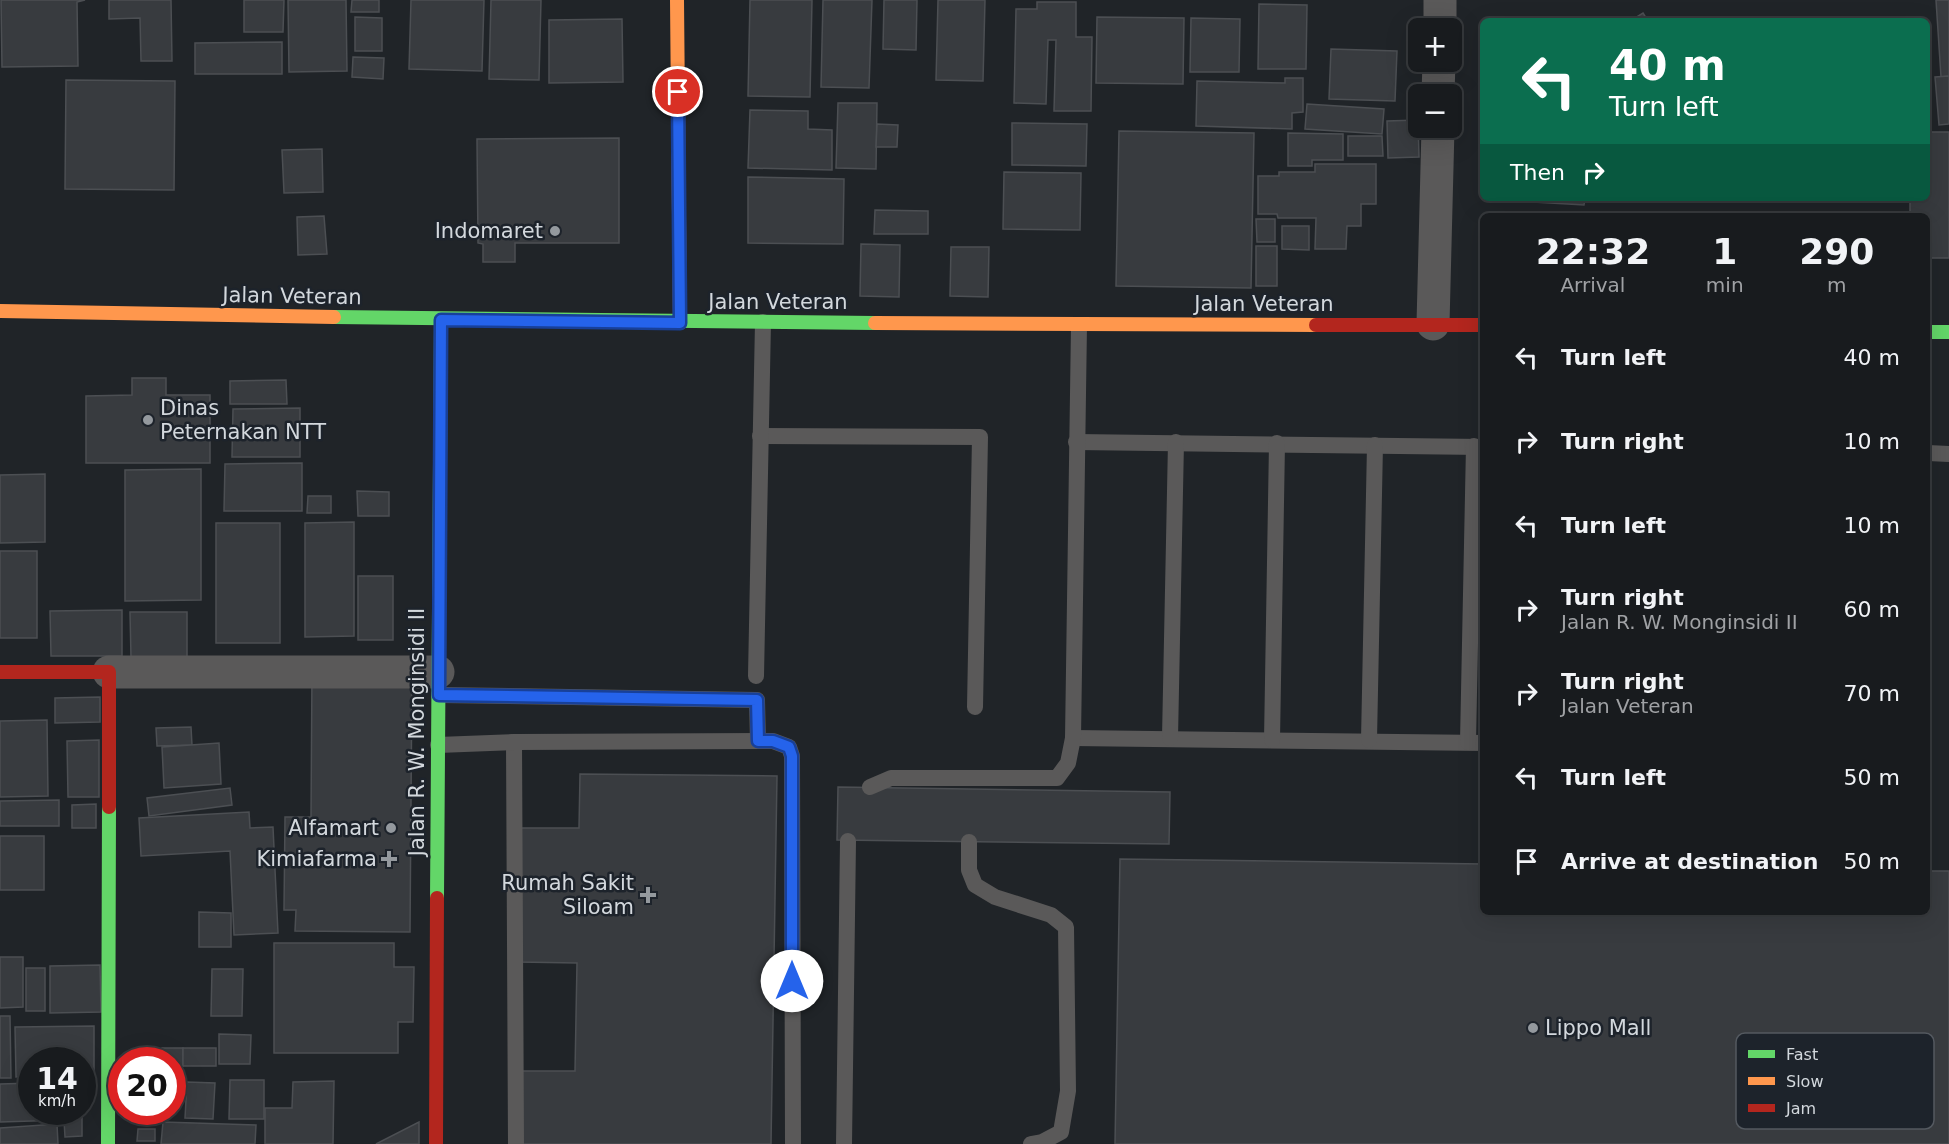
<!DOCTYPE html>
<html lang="en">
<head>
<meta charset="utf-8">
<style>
  body { margin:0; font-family:"DejaVu Sans",sans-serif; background:#25282b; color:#f1f3f6; height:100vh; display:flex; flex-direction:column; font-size:22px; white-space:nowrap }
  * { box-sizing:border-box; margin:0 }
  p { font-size:20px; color:#9fa1a4 }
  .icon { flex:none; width:33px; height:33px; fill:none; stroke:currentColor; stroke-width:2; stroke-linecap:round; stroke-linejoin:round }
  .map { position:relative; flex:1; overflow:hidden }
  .panel { position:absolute; left:1480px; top:213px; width:450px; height:702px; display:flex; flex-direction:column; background:#181b1e; border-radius:9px; box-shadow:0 6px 24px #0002,0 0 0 2px #36393c }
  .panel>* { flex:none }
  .guide { position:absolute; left:1480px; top:18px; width:450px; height:183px; border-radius:9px; box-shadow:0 6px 24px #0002,0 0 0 2px #36393c; background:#0b6e4f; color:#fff; overflow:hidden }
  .tools { position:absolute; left:1408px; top:18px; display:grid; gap:12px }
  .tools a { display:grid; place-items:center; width:54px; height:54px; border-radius:9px; background:#181b1e; box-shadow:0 6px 24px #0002,0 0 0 2px #36393c; font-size:30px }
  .speed { position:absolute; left:18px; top:1047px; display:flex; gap:12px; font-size:30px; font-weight:700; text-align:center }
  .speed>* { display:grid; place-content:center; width:78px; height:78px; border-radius:50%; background:#181b1e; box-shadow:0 6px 24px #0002,0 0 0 2px #36393c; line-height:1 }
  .speed small { font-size:15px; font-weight:400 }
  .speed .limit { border:9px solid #d22; background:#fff; color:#111 }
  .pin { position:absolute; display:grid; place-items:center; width:51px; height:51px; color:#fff; margin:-26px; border:3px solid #fff; border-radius:50%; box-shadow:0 2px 6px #0007 }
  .me { position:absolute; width:66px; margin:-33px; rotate:0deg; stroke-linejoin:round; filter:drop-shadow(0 0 4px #0008) }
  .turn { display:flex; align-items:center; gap:21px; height:126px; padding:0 30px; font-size:27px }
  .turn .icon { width:78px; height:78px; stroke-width:2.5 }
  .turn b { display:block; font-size:42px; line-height:51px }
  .then { display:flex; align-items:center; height:57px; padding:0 30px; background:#0003; gap:12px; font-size:22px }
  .eta { display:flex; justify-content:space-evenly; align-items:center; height:102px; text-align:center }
  .eta b { font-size:36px; font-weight:700; line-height:42px }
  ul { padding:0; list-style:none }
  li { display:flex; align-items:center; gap:18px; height:84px; padding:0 30px }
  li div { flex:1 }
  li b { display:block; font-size:22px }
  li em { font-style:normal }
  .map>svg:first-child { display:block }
</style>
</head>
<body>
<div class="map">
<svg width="1949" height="1144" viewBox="0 0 1949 1144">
  <rect width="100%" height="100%" fill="#202428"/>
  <g fill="#383b3f" stroke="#4c4f53" stroke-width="1.5">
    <polygon points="1,0 85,0 77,2 78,66 2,67"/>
    <polygon points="109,0 171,0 172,61 141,61 140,18 109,19"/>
    <polygon points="244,0 284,0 283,32 244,32"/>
    <polygon points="288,0 346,0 347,71 289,72"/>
    <polygon points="352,0 379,0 379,12 351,12"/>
    <polygon points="411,0 484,0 482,71 409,69"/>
    <polygon points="491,0 541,0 539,80 489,79"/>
    <polygon points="750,0 812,0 810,97 748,96"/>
    <polygon points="823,0 872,0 869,88 821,87"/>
    <polygon points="884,0 917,0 916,50 883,49"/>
    <polygon points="938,0 985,0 983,81 936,80"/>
    <polygon points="1936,0 1949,0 1949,76 1941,77"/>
    <polygon points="1037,2 1076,2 1076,37 1092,37 1091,111 1054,111 1056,40 1048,40 1046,104 1014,103 1016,9 1037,9"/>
    <polygon points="1259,4 1307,5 1306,69 1258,69"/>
    <polygon points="1643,13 1648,21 1630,21"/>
    <polygon points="355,17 382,18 382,51 355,51"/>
    <polygon points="1097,17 1184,18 1183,84 1096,83"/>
    <polygon points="1191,18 1240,19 1239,72 1190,72"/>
    <polygon points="622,19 623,82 549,83 549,20"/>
    <polygon points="282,42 282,74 195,74 195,43"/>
    <polygon points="1331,49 1397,51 1395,101 1329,99"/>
    <polygon points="353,57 384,58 383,79 352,77"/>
    <polygon points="1949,76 1949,124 1939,125 1935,77"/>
    <polygon points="1285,78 1303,78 1303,112 1292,113 1292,129 1196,126 1197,81 1285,83"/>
    <polygon points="66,80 175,81 174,190 65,189"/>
    <polygon points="838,103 877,103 876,169 836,168"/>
    <polygon points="1307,104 1384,109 1382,134 1305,129"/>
    <polygon points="750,110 808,111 808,129 832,130 832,170 748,168"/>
    <polygon points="1418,120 1419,157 1388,158 1387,121"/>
    <polygon points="1012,123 1087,124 1086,166 1012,165"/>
    <polygon points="877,124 898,125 897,147 876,147"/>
    <polygon points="1119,131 1254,133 1251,288 1116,286"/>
    <polygon points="1928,132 1949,132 1949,258 1928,258 1928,216 1910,216 1910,198 1928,198"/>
    <polygon points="1288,133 1343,134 1343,160 1312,160 1312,166 1288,166"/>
    <polygon points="1348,136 1382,136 1383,156 1348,156"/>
    <polygon points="619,138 619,243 515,243 515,262 483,262 483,244 478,243 477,139"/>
    <polygon points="322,149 323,192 284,193 282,150"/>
    <polygon points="1315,164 1376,164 1376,204 1361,204 1361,226 1347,226 1346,249 1315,249 1316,218 1278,218 1277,214 1258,214 1258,176 1279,176 1279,172 1315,172"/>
    <polygon points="1004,172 1081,173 1080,230 1003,229"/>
    <polygon points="748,177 844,179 843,244 748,243"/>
    <polygon points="1498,198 1585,198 1584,205 1498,200"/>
    <polygon points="875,210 928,211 928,234 874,234"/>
    <polygon points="324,216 327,254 298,255 297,217"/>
    <polygon points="1256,219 1275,219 1275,242 1257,242"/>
    <polygon points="1282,226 1309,226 1309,250 1282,249"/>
    <polygon points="861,244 900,245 899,297 860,296"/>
    <rect x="1256" y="246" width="21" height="40"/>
    <polygon points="951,247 989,247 988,297 950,296"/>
    <polygon points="132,378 166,378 166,395 210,395 210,463 86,463 86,396 132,395"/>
    <polygon points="286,380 287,404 230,404 230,381"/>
    <polygon points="300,408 300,457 232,457 233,409"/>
    <polygon points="302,463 302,511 224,511 225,464"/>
    <polygon points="201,469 201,600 125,601 125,470"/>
    <polygon points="45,474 45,542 0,543 0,475"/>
    <polygon points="357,491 389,492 389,516 358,516"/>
    <polygon points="308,496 331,496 331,513 307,513"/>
    <polygon points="354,522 354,636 305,637 305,523"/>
    <rect x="216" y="523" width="64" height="120"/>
    <rect x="0" y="551" width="37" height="87"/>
    <rect x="358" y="576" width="35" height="64"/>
    <polygon points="122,610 122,656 51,656 50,611"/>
    <polygon points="130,612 187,612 187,658 131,658"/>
    <polygon points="312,671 412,672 410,932 295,931 296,910 284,910 285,817 311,817"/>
    <polygon points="100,697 100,722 55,723 55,698"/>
    <polygon points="47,720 48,796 0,797 0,721"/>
    <polygon points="191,727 192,745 157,746 156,728"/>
    <polygon points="99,740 99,797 68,797 67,741"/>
    <polygon points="219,743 221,784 164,788 162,747"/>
    <polygon points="580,774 777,776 771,1144 519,1144 520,1071 575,1071 577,963 519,962 521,828 579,828"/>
    <polygon points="838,787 1170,792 1169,844 837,840"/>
    <polygon points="230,788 232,805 149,816 147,798"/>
    <polygon points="59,800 59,826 0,826 0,801"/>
    <polygon points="96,804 96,828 72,828 72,805"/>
    <polygon points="249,812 250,828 273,827 278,933 234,935 230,851 141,856 139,818"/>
    <rect x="0" y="836" width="44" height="54"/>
    <polygon points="1120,859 1484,864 1484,912 1928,912 1928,871 1949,871 1949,1144 1115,1144"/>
    <polygon points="199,912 231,913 231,947 199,947"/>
    <polygon points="274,943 394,943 394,967 414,967 413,1022 398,1022 398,1053 274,1053"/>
    <polygon points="0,957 23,957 23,1007 0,1008"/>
    <polygon points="100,965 101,1012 50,1013 50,966"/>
    <rect x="26" y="968" width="19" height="43"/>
    <polygon points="212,969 243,969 242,1016 211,1016"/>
    <polygon points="0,1016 10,1016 11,1078 0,1078"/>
    <polygon points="94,1026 94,1076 82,1076 82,1060 32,1060 32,1076 16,1077 15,1027"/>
    <polygon points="219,1034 251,1035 250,1064 219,1064"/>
    <polygon points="162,1048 183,1048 183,1066 172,1066 172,1060 161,1060"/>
    <rect x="183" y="1048" width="33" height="18"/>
    <polygon points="230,1080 264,1080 264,1119 229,1119"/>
    <polygon points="334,1081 333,1144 265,1144 265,1108 292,1108 293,1082"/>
    <polygon points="187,1082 215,1083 213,1119 185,1118"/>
    <polygon points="32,1083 32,1112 82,1112 82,1136 65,1137 64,1120 0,1122 0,1084"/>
    <polygon points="140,1112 155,1112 154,1121 140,1121"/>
    <polygon points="163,1122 256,1125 255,1144 161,1144"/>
    <polygon points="419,1122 419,1144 376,1144"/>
    <polygon points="57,1124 58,1144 0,1144 0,1128"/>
    <polygon points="138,1129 155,1129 155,1141 137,1141"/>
  </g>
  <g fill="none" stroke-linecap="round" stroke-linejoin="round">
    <g stroke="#5a5959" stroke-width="16">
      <polyline points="760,436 980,437 975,707"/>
      <polyline points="1076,442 1484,447"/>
      <polyline points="1928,453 1949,454"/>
      <polyline points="756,676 763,322"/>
      <polyline points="439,695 757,700 758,741"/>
      <polyline points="1073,738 1484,743"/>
      <polyline points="1170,738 1176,442"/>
      <polyline points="1272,740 1277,443"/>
      <polyline points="1369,740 1375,445"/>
      <polyline points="514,742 516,1144"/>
      <polyline points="1468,742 1474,446"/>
      <polyline points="438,745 514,742 773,741 789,747 792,756 793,1144"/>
      <polyline points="870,787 891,778 1057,778 1068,763 1073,738 1079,325"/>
      <polyline points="969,842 969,870 975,885 995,897 1051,915 1066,927 1068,1091 1061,1132 1042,1142 1031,1144"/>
      <polyline points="844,1144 848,841"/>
    </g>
    <g stroke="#5a5959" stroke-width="33">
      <polyline points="1440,28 1440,0"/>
      <polyline points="1438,94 1439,62"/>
      <polyline points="1433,324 1438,128"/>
      <polyline points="109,672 438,672"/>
    </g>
    <g stroke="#63d668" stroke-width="14">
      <polyline points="334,317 875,323"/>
      <polyline points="1928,332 1949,332"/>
      <polyline points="437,898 441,320"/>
      <polyline points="108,1144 109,807"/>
    </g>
    <g stroke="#ff974d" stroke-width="14">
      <polyline points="677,0 680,323"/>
      <polyline points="0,311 334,317"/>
      <polyline points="875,323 1316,325"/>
    </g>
    <g stroke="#b3261e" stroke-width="14">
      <polyline points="1316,325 1484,325"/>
      <polyline points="0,672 109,672 109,807"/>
      <polyline points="436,1144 437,898"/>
    </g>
  </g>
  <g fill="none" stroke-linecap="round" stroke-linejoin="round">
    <g stroke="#184099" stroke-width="15">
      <polyline id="route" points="678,92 680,323 441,320 439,695 757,700 758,741 773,741 789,747 792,756 792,981"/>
    </g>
    <use href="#route" stroke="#2563eb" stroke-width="10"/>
  </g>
  <g fill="#94999e" stroke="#1d232b" stroke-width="2">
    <circle cx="555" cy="231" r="6"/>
    <circle cx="148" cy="420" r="6"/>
    <circle cx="391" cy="828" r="6"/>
    <path d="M386 850h6v6h6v6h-6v6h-6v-6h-6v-6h6z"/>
    <path d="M645 886h6v6h6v6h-6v6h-6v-6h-6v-6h6z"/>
    <circle cx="1533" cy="1028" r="6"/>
  </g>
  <g text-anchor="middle" stroke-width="5" stroke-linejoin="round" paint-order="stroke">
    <g font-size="21" fill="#d3d8dd" stroke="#1d232b" text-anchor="end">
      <text x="543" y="238">Indomaret</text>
      <text x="160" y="415" text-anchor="start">Dinas<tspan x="160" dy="24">Peternakan NTT</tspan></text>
      <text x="379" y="835">Alfamart</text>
      <text x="377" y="866">Kimiafarma</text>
      <text x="634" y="890">Rumah Sakit<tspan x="634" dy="24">Siloam</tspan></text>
      <text x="1545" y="1035" text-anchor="start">Lippo Mall</text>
    </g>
    <g font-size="21" fill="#d3d8dd" stroke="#1d232b">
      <text transform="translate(292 296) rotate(1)" y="7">Jalan Veteran</text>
      <text x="778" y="309">Jalan Veteran</text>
      <text x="1264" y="311">Jalan Veteran</text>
      <text transform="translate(417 732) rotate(-90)" y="7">Jalan R. W. Monginsidi II</text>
    </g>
  </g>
  <rect x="1736" y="1033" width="198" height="96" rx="9" fill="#1d232b" stroke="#545960" stroke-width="1.5"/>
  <rect x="1748" y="1050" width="27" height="8" fill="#63d668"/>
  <rect x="1748" y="1077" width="27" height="8" fill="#ff974d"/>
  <rect x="1748" y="1104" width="27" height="8" fill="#b3261e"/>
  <g font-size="16" fill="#d3d8dd">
    <text x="1786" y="1060">Fast</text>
    <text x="1786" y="1087">Slow</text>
    <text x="1786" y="1114">Jam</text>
  </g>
</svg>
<div class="tools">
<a>+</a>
<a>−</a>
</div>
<div class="speed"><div>14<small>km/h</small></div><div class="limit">20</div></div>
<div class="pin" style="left:678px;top:92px;background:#d93025"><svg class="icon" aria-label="arrive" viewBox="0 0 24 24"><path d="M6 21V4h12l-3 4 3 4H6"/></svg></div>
<svg class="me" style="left:792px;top:981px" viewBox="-20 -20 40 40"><circle r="19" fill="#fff"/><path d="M0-13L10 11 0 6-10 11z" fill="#2563eb"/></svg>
<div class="guide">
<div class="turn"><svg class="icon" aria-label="left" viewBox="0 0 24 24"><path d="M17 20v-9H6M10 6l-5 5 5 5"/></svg><div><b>40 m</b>Turn left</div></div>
<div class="then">Then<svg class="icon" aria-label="right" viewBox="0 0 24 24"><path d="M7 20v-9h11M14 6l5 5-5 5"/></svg></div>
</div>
<section class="panel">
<div class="eta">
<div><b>22:32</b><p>Arrival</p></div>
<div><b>1</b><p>min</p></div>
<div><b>290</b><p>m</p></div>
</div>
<ul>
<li><svg class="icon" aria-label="left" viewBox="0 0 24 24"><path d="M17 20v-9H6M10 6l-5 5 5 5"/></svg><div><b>Turn left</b></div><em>40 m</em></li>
<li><svg class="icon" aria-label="right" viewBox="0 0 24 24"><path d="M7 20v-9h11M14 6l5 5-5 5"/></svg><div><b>Turn right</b></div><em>10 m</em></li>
<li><svg class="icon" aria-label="left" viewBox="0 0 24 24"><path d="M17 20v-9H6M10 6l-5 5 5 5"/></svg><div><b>Turn left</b></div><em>10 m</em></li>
<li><svg class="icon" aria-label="right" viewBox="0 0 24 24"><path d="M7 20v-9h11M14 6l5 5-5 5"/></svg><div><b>Turn right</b><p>Jalan R. W. Monginsidi II</p></div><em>60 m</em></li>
<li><svg class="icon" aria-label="right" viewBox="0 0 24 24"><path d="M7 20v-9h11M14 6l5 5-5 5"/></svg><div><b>Turn right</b><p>Jalan Veteran</p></div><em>70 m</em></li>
<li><svg class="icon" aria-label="left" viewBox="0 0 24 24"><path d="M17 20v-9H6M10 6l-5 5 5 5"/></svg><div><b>Turn left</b></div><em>50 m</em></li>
<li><svg class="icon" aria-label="arrive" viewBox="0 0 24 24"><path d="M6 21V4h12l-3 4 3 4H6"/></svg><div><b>Arrive at destination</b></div><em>50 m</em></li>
</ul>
</section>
</div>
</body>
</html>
